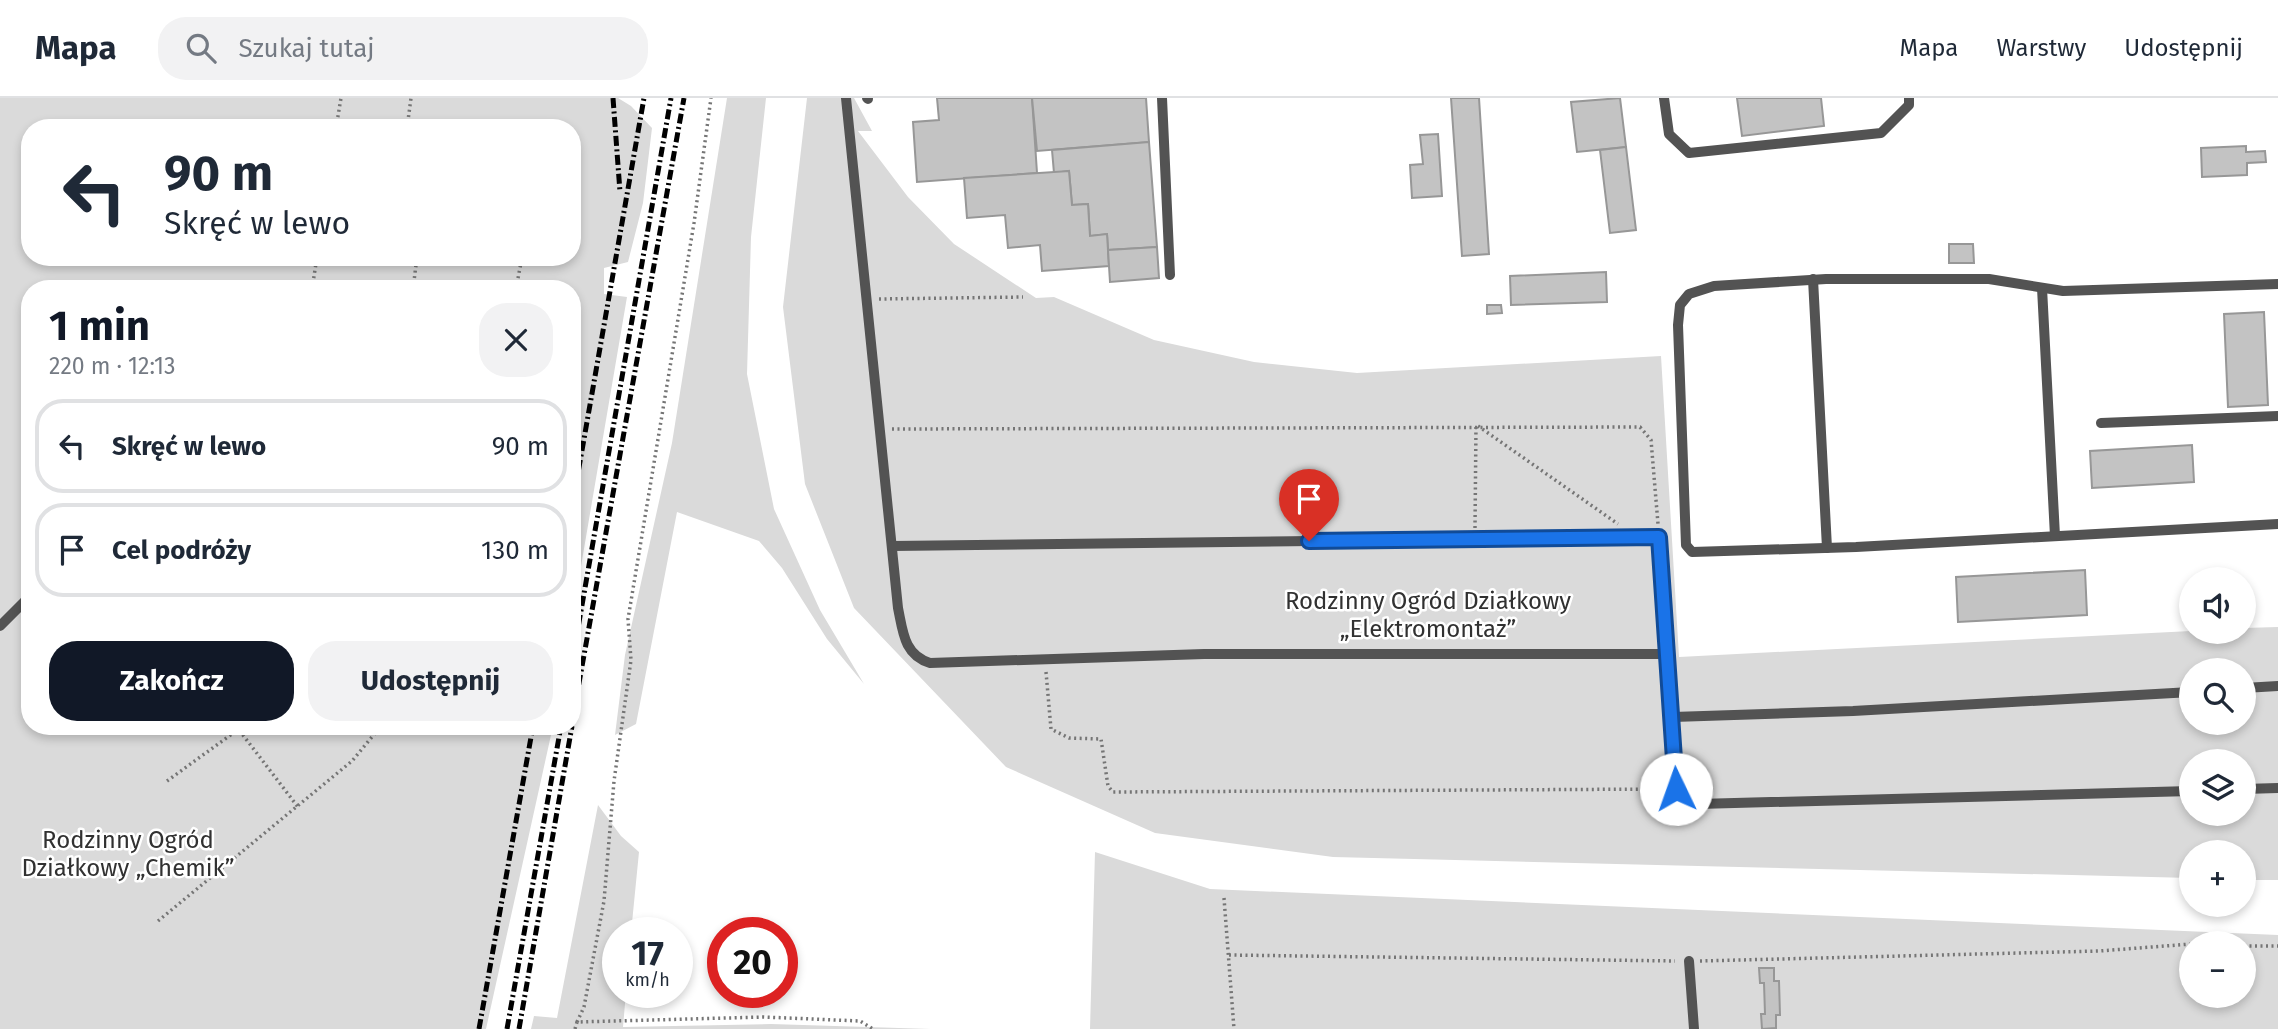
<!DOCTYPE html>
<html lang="pl">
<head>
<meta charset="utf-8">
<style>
  body { margin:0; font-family:"Fira Sans",sans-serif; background:#f2f2f3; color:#1f2937; height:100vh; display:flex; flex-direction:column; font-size:26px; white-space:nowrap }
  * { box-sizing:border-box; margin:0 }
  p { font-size:23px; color:#747a83 }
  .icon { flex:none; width:38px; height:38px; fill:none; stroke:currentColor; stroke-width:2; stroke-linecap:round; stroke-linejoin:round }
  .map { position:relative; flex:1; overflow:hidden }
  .panel { position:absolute; left:21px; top:182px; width:560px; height:455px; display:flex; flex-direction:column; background:#fff; border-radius:28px; box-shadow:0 4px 10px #0003 }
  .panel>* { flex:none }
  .hud { position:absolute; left:21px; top:21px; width:560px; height:147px; border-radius:28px; box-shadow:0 4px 10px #0003; background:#fff; color:#1f2937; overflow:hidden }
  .buttons { position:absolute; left:2179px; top:469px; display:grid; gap:14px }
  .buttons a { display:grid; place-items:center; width:77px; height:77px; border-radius:50%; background:#fff; box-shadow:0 4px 10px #0003; font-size:35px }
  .speed { position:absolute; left:602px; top:819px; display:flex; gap:14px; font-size:35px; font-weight:700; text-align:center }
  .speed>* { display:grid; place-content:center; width:91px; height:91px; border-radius:50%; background:#fff; box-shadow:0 4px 10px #0003; line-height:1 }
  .speed small { font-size:18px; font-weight:400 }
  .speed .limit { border:10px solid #d22; background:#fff; color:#111 }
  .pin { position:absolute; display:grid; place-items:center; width:60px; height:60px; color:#fff; margin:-72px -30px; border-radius:50% 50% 50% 0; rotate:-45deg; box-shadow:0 0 7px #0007 }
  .pin .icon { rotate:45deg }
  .me { position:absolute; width:77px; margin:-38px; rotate:357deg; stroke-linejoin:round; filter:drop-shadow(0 0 5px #0008) }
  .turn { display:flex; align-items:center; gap:24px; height:147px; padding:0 28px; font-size:32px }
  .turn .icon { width:91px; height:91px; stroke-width:2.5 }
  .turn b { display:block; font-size:49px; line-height:60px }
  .round { display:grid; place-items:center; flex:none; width:74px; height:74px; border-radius:28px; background:#f2f2f3 }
  .overview { display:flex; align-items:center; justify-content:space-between; height:119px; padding:0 28px }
  h1 { font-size:42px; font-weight:700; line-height:52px; color:#111827 }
  .cta { display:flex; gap:14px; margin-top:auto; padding:14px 28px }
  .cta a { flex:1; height:80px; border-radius:28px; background:#111827; color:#fff; font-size:28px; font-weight:700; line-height:80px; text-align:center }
  .cta a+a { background:#f2f2f3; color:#1f2937 }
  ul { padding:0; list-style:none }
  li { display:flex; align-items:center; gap:21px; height:94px; margin:0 14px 10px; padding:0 14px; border:4px solid #e0e1e3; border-radius:28px }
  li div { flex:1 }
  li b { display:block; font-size:26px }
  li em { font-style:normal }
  header { display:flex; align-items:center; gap:42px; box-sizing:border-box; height:98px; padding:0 35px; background:#fff; border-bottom:2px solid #e0e1e3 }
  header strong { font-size:33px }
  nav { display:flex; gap:38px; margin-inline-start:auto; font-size:24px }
  .search { width:490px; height:63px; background:#f2f2f3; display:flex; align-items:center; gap:18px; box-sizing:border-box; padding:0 24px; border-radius:28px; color:#747a83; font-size:26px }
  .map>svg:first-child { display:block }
</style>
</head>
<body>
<header>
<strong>Mapa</strong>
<div class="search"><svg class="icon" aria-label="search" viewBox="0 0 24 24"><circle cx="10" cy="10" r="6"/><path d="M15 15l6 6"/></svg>Szukaj tutaj</div>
<nav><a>Mapa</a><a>Warstwy</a><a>Udostępnij</a></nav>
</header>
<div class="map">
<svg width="2278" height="931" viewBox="0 0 2278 931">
  <rect width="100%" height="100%" fill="#fff"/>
  <g fill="#dadada" fill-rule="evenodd">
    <path d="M 0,0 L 618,0 L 631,8 L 652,30 L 643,105 L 628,164 L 604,170 L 604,196 L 627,199 L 572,521 L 572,191 L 30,191 L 30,628 L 553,628 L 486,931 L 0,931 ZM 30,30 L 572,30 L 572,159 L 30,159 Z"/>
    <polygon points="727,0 766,0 751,139 747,276 774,411 820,512 864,586 827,541 782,470 759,443 677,414 636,626 615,637 625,557 672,345"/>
    <path d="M 807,0 L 854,0 L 872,33 L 858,33 L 908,99 L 954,146 L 1036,200 L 1054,199 L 1154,242 L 1254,264 L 1357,275 L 1661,258 L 1679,559 L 2191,533 L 2244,534 L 2244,530 L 2278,529 L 2278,782 L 2244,782 L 2244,754 L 2191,754 L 2191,780 L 1333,759 L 1155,735 L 1006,669 L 854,510 L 805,386 L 783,209 ZM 2191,572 L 2244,572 L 2244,625 L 2191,625 ZM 2191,663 L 2244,663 L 2244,716 L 2191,716 Z"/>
    <polygon points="598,707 621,738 639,754 631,835 618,835 618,894 626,894 623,929 771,926 931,931 531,931 534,918 557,920"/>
    <path d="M 1095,754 L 1210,791 L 2278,837 L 2278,931 L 1090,931 ZM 2191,845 L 2244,845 L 2244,898 L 2191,898 Z"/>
  </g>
  <g fill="#c3c3c3" stroke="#979797" stroke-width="2">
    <polygon points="937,0 1032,0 1037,75 917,84 913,24 939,22"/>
    <polygon points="1032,0 1146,0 1149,44 1037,53"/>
    <polygon points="1451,0 1479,0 1489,156 1462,158"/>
    <polygon points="1620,0 1626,49 1577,54 1571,4"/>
    <polygon points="1737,0 1821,0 1824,28 1742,38"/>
    <polygon points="1438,36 1442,98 1412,100 1410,67 1423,66 1420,37"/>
    <polygon points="1149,44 1157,149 1108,152 1107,136 1090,138 1088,106 1072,107 1069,73 1054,75 1052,52"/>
    <polygon points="2246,48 2246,54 2265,53 2266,64 2247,65 2247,77 2202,79 2201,50"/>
    <polygon points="1626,49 1636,132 1610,135 1600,52"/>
    <polygon points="1069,73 1072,107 1088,106 1090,138 1107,136 1109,168 1042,173 1040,147 1008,150 1005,117 967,120 964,80"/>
    <polygon points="1949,146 1973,146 1974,165 1949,165"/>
    <polygon points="1157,149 1159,180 1110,184 1108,152"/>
    <polygon points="1606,174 1607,204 1511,207 1510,178"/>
    <polygon points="1487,207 1501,207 1502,215 1487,216"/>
    <polygon points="2264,214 2268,307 2228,309 2224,216"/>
    <polygon points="2192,347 2194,384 2092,390 2090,353"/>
    <polygon points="2085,472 2087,517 1958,524 1956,479"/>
    <polygon points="1759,870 1774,870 1774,883 1779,883 1780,917 1776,917 1776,930 1762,931 1761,916 1765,916 1764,885 1760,885"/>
  </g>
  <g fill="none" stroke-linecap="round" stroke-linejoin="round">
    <g stroke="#757575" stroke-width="3.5" stroke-dasharray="2 3.5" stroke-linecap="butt">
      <polyline points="336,30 341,0"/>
      <polyline points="407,30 411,0"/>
      <polyline points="312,191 317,159"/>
      <polyline points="413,191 417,159"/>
      <polyline points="516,191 522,159"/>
      <polyline points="879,201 1023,199"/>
      <polyline points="1478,328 1618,426"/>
      <polyline points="892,331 1640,329 1651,342 1658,426"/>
      <polyline points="1475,430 1476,327"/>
      <polyline points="1046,574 1051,631 1069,640 1101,641 1108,688 1113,694 1664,691"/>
      <polyline points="236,628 298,709"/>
      <polyline points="167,683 243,628"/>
      <polyline points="1224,800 1234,931"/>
      <polyline points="158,823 352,663 381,628"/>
      <polyline points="2244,848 2278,848"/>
      <polyline points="1229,857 1675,863"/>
      <polyline points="1700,863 2099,853 2191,846"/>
      <polyline points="577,924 584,909 604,803 614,683 631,562 628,521 694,125 711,0"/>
      <polyline points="575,931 577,924 764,919 860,923 873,931"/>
    </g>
    <g stroke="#535353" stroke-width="10">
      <path d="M 846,0 L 898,510 C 903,534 904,557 930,565 L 1204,556 L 1668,556"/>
      <polyline points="867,0 868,1"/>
      <polyline points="1162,0 1170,177"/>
      <polyline points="1664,0 1669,36 1689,55 1881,35 1909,7 1909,0"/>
      <polyline points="1813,181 1827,450"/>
      <polyline points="2278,186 2063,193 1989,181 1826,181 1714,188 1689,196 1680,207 1678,227 1686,447 1692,454 1856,449 2278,426"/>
      <polyline points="2042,190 2055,438"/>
      <polyline points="2101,325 2278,318"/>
      <polyline points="893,448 1659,439 1676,691 1681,702 1698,706 2191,693"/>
      <polyline points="0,528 30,498"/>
      <polyline points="2244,590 2278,588"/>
      <polyline points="1673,619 1853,613 2191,594"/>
      <polyline points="2244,691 2278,690"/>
      <polyline points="1689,863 1694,931"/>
    </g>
    <g stroke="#000" stroke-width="5" stroke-dasharray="10 3.5 2 3.5" stroke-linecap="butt">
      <polyline points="613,0 620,94"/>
      <polyline points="572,409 644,0"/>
      <polyline points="572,564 671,0"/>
      <polyline points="572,624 684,0"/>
      <polyline points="479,931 533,628"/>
      <polyline points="507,931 561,628"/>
      <polyline points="519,931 572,628"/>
    </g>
  </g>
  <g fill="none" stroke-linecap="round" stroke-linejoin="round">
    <g stroke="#114b97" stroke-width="18">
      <polyline id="route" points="1309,443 1659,439 1676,691"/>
    </g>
    <use href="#route" stroke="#1a73e8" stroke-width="12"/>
  </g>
  <g text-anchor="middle" stroke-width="5" stroke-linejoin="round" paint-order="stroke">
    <g font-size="24" fill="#313131" stroke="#fff">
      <text x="1428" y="511">Rodzinny Ogród Działkowy<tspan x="1428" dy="28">„Elektromontaż”</tspan></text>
      <text x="128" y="750">Rodzinny Ogród<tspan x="128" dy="28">Działkowy „Chemik”</tspan></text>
    </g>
  </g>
</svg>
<div class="buttons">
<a><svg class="icon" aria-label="sound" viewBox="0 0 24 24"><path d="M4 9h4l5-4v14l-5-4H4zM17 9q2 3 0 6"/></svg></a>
<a><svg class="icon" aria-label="search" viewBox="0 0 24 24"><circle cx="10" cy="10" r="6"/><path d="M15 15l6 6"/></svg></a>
<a><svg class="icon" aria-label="layers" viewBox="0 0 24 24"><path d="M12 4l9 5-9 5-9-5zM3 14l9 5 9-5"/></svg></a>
<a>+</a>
<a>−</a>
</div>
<div class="speed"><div>17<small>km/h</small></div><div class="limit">20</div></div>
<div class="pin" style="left:1309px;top:443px;background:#d93025"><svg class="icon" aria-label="arrive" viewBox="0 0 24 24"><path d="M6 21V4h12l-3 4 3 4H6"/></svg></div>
<svg class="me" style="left:1676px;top:691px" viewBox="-20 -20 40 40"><circle r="19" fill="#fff"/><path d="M0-13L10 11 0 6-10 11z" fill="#1a73e8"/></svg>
<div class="hud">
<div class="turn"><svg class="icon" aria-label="left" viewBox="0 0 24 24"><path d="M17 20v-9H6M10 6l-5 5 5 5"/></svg><div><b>90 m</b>Skręć w lewo</div></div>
</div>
<section class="panel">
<div class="overview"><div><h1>1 min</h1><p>220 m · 12:13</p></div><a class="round"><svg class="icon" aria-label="close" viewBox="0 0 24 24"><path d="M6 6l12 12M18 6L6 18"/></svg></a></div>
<ul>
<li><svg class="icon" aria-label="left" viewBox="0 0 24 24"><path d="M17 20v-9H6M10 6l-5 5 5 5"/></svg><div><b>Skręć w lewo</b></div><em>90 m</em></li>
<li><svg class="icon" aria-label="arrive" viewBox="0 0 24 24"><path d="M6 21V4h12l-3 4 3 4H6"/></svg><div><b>Cel podróży</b></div><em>130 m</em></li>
</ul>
<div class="cta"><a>Zakończ</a><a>Udostępnij</a></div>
</section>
</div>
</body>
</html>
